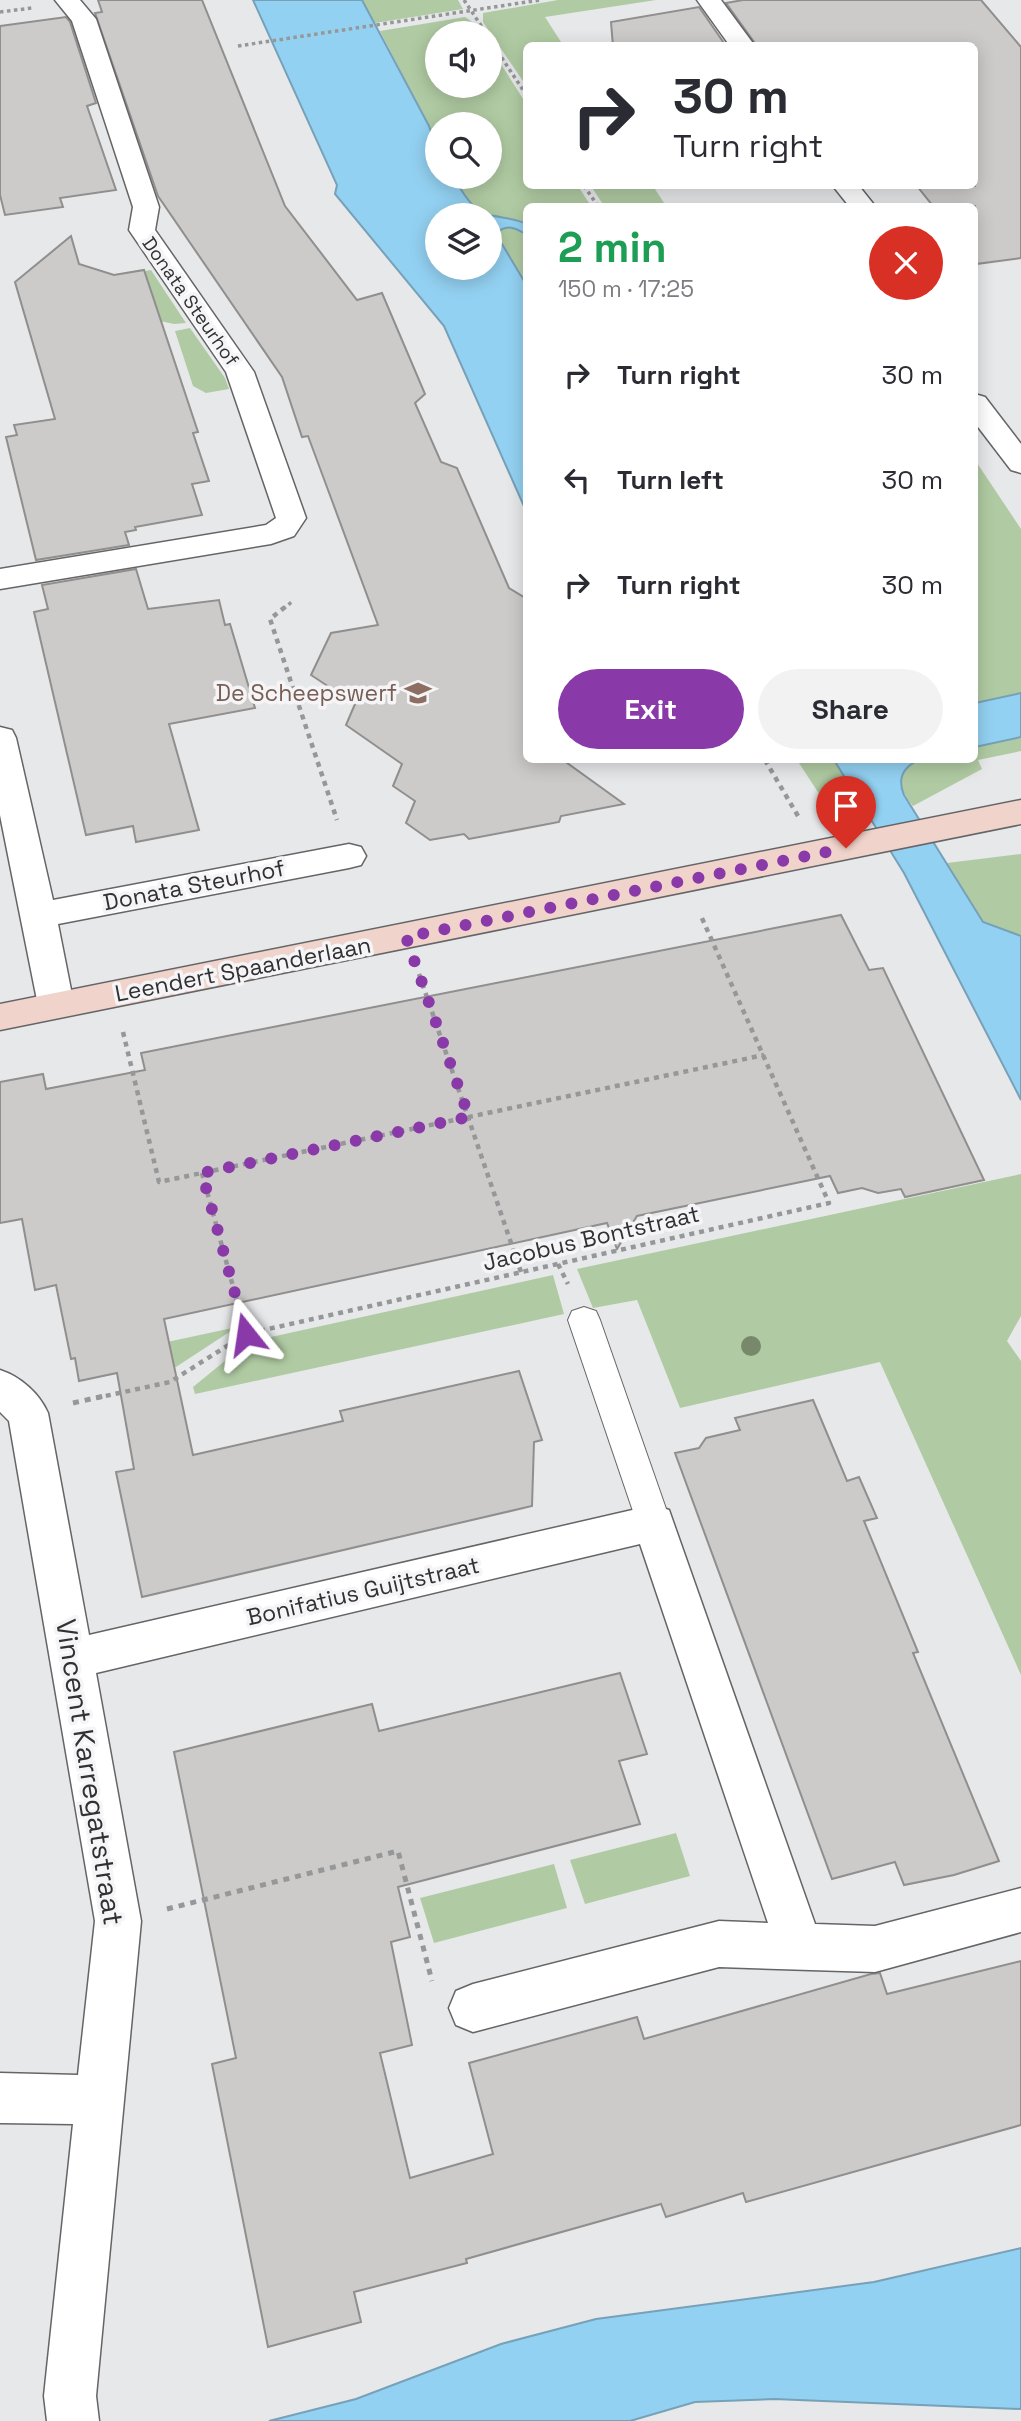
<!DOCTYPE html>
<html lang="en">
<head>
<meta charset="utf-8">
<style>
  body { margin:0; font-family:"Space Grotesk",sans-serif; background:#f2f2f3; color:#2b2b33; height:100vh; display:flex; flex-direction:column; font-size:26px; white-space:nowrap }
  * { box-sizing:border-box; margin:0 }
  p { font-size:23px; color:#7c7c81 }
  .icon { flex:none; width:38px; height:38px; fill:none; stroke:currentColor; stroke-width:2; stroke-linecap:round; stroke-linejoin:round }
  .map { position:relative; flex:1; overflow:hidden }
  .side { position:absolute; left:523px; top:203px; width:455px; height:560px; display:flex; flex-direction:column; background:#fff; border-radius:10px; box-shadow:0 4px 18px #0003 }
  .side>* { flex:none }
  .hud { position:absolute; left:523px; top:42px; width:455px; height:147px; border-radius:10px; box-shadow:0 4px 18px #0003; background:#fff; color:#2b2b33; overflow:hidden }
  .fabs { position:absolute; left:425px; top:21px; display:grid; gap:14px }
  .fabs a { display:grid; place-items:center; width:77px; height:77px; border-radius:50%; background:#fff; box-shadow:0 4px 18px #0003; font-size:35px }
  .pin { position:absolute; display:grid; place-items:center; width:60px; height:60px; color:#fff; margin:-72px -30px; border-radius:50% 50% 50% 0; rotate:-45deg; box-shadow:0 0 7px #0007 }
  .pin .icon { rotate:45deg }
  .me { position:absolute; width:77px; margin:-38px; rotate:345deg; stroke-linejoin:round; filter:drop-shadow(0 0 5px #0008) }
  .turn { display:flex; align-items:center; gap:24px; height:147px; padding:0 35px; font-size:32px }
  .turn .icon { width:91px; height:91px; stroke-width:2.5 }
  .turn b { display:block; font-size:49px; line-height:60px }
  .round { display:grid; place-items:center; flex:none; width:74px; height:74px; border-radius:37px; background:#f2f2f3 }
  .head { display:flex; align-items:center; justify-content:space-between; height:119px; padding:0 35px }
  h1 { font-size:42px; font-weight:800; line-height:52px; color:#1e9e55 }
  .action { display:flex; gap:14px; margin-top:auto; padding:14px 35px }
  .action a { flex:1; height:80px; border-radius:42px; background:#8939a8; color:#fff; font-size:28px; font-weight:800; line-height:80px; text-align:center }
  .action a+a { background:#f2f2f3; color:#2b2b33 }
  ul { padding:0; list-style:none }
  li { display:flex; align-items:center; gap:21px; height:105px; padding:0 35px }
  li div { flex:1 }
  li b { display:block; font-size:26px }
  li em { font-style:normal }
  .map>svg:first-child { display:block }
</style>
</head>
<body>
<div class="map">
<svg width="1021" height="2421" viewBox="0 0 1021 2421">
  <rect width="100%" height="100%" fill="#e7e8ea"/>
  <g fill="#b0cba3">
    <polygon points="362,0 458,0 463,9 375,23"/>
    <polygon points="558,0 656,0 545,17 563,45 527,46 527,87 483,22 483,13"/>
    <path d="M 465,17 L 474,23 L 481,33 L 438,33 L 438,86 L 490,86 L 490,47 L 527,105 L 527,186 L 578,186 L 591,206 L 527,206 L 527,224 C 511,216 491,219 477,209 C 467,202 460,187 453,177 L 490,177 L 490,124 L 438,124 L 437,149 L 429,126 L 380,31 Z"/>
    <polygon points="591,186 653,186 666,206 604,206"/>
    <polygon points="510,227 527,235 527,286 497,239 499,231"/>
    <polygon points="151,270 186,323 174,324 160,321 145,271"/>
    <polygon points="190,328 225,378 229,389 206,393 193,386 175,331"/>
    <polygon points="975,460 1021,529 1021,693 975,703"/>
    <path d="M 1021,737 L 1021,751 L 978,760 L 982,769 L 913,806 C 898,788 896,774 916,760 L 975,760 L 975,747 Z"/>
    <polygon points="797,760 834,760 871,816 857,818 855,814 831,812"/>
    <polygon points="1021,854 1021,936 983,922 947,863"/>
    <polygon points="1021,1174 1021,1316 1007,1341 1021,1361 1021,1675 880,1362 680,1408 637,1300 593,1308 577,1269"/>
    <polygon points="553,1275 564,1314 195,1394 193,1387 248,1342"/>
    <polygon points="237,1327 176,1367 123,1379 116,1353"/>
    <polygon points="676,1833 690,1876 585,1904 570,1860"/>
    <polygon points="554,1864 567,1908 434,1943 420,1898"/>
  </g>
  <g fill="#93d1f2" stroke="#76a1b8" stroke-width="2" fill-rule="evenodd">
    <path d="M 253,0 L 362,0 L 429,126 L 437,149 L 438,177 L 453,177 C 460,187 467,202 477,209 C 491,219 511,216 527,224 L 527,235 C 516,228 506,223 496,234 L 527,286 L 527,513 L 444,326 L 335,194 L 337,185 ZM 438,215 L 490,215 L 490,268 L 438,268 Z"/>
    <polygon points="1021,693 1021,737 975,747 975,703"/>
    <path d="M 834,760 L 918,760 C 903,768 897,778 904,795 L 983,922 L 1021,936 L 1021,1100 L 904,873 Z"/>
    <polygon points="1021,2248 1021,2409 774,2399 695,2402 630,2421 269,2421 356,2399 501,2344 596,2319 874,2282"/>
  </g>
  <g fill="#cdcbc9" stroke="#908f8d" stroke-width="2">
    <polygon points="98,0 202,0 285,206 357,300 382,293 425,394 415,403 441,462 457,468 509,588 527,599 527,760 563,760 624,804 561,816 559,822 469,839 464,834 430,840 406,823 415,801 393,786 402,764 346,725 355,704 311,675 331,633 378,625 331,498 308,436 302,437 282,377 158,196 95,13 102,12"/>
    <polygon points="743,0 981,0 1021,47 1021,258 976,264 975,206 933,206 917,186 975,186 975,46 757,46 726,3"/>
    <polygon points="699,7 726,46 613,46 611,22"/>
    <polygon points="66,17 70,22 96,103 87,106 116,190 60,198 63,207 5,215 0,195 0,26"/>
    <polygon points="71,236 79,264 114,275 144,270 198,432 193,433 209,481 192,484 202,515 135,527 136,530 125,532 129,545 36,560 6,437 17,435 14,425 55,419 15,282"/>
    <polygon points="136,569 148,609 219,600 225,625 230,624 255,708 169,724 199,830 136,842 133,826 86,835 34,612 48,609 42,585"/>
    <polygon points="841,915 869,970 883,968 984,1180 905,1197 901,1189 878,1193 862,1188 838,1193 830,1176 637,1216 617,1249 607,1223 164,1319 193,1455 343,1421 340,1411 519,1371 542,1440 534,1442 532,1506 142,1597 116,1472 134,1469 117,1373 79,1381 75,1358 71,1359 56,1285 35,1290 22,1219 0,1223 0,1082 43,1074 46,1089 145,1070 141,1053"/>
    <polygon points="813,1400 847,1481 859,1477 877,1518 864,1521 918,1652 913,1653 999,1861 954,1875 904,1885 895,1862 832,1879 675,1453 699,1448 706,1438 740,1430 735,1418"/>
    <polygon points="620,1673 647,1754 619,1761 640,1824 398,1887 410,1937 391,1942 412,2045 380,2053 410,2178 493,2154 469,2063 637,2017 644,2039 871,1974 880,1973 887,1994 1021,1961 1021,2125 746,2202 743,2193 666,2217 661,2204 466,2259 467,2263 354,2292 361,2322 268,2347 212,2064 236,2058 174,1752 372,1704 379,1731"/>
  </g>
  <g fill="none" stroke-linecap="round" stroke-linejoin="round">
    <g stroke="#656567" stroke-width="2">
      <polygon id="lane" points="584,1307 596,1311 600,1320 671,1523 666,1534 654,1538 642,1534 637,1523 568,1320 572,1311"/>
    </g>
    <g stroke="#656567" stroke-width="3">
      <g id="street">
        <polygon points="55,0 80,0 96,19 159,207 155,230 254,372 306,518 294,536 271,544 0,589 0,569 266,525 276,518 226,372 129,230 133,207 72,21"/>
        <polygon points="697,0 721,0 755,46 730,46"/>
        <polygon points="833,186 859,186 875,206 849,206"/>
        <polygon points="975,394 985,397 1021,444 1021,473 1011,470 975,423"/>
        <polygon points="0,727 12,730 16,738 53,900 349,844 361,847 366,856 361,865 349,868 58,924 74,1005 69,1014 56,1018 43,1014 38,1005 0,815"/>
        <path d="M 0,1370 C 21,1377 39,1393 48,1413 L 89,1635 L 654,1505 L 669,1510 L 815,1924 L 875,1926 L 1021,1888 L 1021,1932 L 875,1972 L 719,1967 L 473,2032 L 456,2025 L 449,2008 L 456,1991 L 473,1984 L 719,1921 L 768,1923 L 640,1544 L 96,1673 L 141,1921 L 96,2396 L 99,2421 L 47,2421 L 44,2396 L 73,2124 L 0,2123 L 0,2073 L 78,2075 L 95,1921 L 9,1421 L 0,1412 Z"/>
      </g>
    </g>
    <g stroke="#656567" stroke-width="3">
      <polygon id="secondary" points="1021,800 1021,824 0,1030 0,1004"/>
    </g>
    <g stroke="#969798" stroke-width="3.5" stroke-dasharray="3.5 3.5" stroke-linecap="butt">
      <polyline points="464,0 486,33"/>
      <polyline points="0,12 32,8"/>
      <polyline points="490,40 527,96"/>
      <polyline points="238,46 540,0"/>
      <polyline points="584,186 598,206"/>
      <polyline points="283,609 293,601"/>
    </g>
    <g stroke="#969798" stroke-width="4.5" stroke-dasharray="5 5" stroke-linecap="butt">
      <polyline points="285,607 270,619 337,820"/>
      <polyline points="765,760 798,816"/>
      <polyline points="419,974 521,1272"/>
      <polyline points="123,1032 159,1182 764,1055"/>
      <polyline points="202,1173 246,1334"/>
      <polyline points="558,1264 568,1284"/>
      <polyline points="96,1398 170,1382 246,1334 829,1203 701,916"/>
    </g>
    <g stroke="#969798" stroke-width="5" stroke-dasharray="6 6" stroke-linecap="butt">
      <polyline points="73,1403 104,1396"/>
      <polyline points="167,1909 398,1851 432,1981"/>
    </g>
    <use href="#lane" fill="#fff" fill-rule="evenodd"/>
    <use href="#street" fill="#fff" fill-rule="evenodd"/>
    <use href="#secondary" fill="#f0d3ca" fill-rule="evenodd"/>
  </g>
  <circle fill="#77886b" cx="751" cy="1346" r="10"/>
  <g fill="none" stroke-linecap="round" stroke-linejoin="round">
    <polyline stroke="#8939a8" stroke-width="12" stroke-dasharray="0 21.6" points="246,1334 202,1173 469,1117 406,937 846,848"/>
  </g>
  <defs>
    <g id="school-bare" transform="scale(2.1)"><path d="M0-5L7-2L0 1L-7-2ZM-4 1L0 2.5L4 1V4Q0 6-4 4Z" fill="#8d6e63" stroke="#f5f5f7" stroke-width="2.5" paint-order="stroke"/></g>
  </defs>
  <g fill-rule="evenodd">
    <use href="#school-bare" x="418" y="693"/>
  </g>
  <g text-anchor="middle" stroke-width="7" stroke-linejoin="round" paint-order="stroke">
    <g font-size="19" fill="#313132" stroke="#f5f5f7">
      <text transform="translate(191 301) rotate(55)" y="7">Donata Steurhof</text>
    </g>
    <g font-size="23" fill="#785e54" stroke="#f5f5f7" text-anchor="end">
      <text x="397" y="701">De Scheepswerf</text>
    </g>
    <g font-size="23" fill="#313132" stroke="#f5f5f7">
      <text transform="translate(194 885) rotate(-11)" y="8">Donata Steurhof</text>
      <text transform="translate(243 969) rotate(-11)" y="8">Leendert Spaanderlaan</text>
      <text transform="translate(591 1238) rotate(-13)" y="8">Jacobus Bontstraat</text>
      <text transform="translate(363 1591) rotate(-13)" y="8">Bonifatius Guijtstraat</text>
    </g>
    <g font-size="28" fill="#313132" stroke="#f5f5f7">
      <text transform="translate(90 1772) rotate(81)" y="10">Vincent Karregatstraat</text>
    </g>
  </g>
</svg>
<div class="fabs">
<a><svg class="icon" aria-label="sound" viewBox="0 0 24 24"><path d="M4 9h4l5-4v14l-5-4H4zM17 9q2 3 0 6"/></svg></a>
<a><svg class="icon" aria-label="search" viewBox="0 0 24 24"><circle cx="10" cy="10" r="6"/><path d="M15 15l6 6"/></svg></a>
<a><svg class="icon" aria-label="layers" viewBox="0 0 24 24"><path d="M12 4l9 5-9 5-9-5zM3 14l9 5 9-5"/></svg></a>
</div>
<div class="pin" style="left:846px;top:848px;background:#d93025"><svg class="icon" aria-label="arrive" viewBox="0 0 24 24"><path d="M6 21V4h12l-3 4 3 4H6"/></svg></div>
<svg class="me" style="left:246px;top:1334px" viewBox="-20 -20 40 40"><path d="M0-17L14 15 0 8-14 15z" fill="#8939a8" stroke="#fff" stroke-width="4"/></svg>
<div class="hud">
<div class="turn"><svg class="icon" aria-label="right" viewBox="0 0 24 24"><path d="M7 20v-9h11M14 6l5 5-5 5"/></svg><div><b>30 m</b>Turn right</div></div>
</div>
<section class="side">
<div class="head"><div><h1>2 min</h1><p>150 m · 17:25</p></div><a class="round" style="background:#d93025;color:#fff"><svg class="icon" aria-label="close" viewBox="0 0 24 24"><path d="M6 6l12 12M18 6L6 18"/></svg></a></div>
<ul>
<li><svg class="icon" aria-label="right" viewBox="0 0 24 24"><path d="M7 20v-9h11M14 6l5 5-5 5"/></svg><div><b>Turn right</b></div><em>30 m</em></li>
<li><svg class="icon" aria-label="left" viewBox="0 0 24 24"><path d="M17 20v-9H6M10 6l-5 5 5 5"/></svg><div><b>Turn left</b></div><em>30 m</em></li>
<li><svg class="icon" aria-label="right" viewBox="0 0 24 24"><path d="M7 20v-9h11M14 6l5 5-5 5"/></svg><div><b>Turn right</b></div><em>30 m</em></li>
</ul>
<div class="action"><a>Exit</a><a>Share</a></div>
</section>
</div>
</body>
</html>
